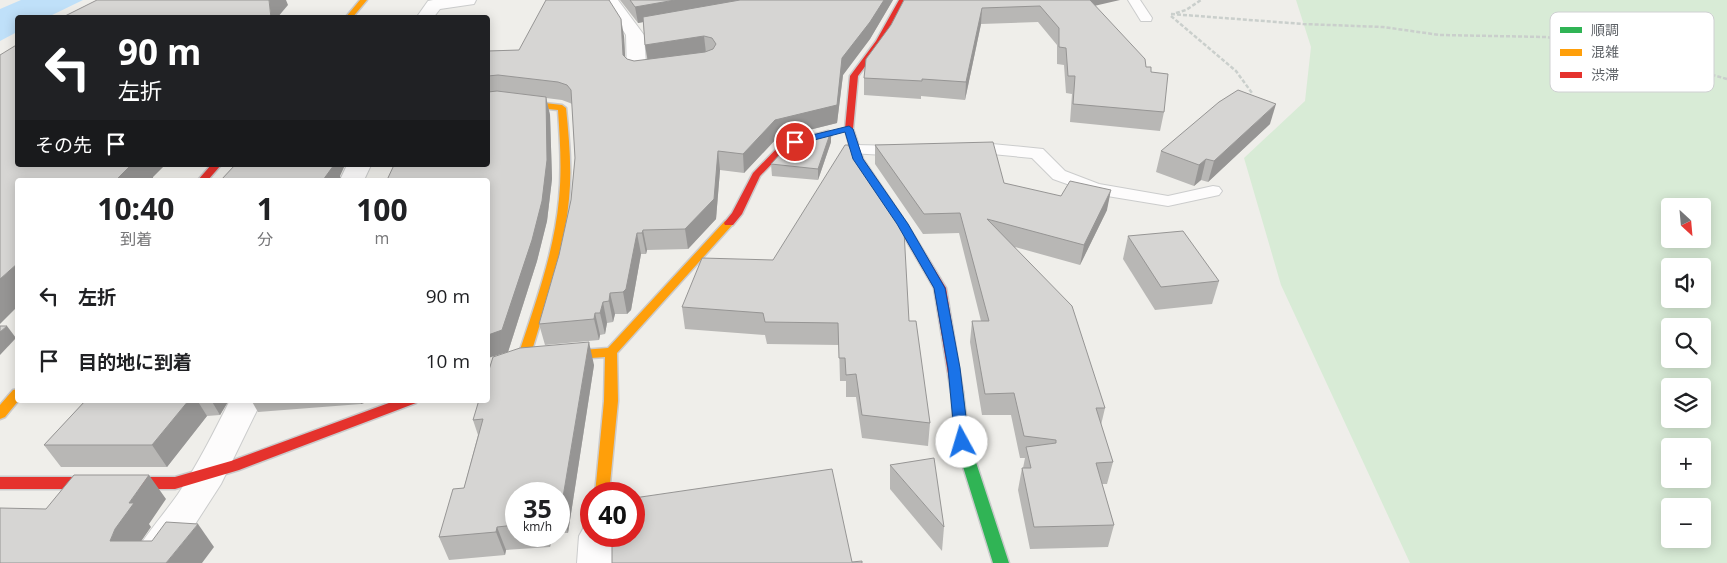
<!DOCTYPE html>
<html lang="ja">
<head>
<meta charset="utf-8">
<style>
  body { margin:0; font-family:"Open Sans","Noto Sans JP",sans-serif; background:#f2f2f2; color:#202124; height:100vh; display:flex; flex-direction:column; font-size:19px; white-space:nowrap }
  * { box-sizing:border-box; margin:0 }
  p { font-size:16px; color:#757577 }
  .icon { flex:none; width:28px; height:28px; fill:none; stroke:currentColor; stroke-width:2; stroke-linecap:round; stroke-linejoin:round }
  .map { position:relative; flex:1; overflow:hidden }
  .details { position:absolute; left:15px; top:178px; width:475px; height:225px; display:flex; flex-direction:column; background:#fff; border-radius:5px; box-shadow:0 2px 12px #0003 }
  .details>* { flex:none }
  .guide { position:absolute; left:15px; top:15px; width:475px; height:152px; border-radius:5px; box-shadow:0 2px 12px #0003; background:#202124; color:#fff; overflow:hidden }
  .needle { width:32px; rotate:154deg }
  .fabs { position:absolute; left:1661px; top:198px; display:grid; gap:10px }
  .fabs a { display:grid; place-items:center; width:50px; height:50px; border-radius:5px; background:#fff; box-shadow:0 2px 12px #0003; font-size:25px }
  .speed { position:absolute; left:505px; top:482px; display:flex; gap:10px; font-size:25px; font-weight:700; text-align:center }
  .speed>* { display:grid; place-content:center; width:65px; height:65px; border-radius:50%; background:#fff; box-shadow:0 2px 12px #0003; line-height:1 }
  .speed small { font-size:12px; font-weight:400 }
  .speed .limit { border:8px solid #d22; background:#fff; color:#111 }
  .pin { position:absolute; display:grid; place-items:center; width:42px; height:42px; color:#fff; margin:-21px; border:2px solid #fff; border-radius:50%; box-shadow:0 1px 5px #0007 }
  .me { position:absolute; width:55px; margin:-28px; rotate:354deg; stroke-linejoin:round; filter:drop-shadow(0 0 4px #0008) }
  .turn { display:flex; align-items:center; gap:18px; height:105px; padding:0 20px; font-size:22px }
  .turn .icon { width:65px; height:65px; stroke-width:2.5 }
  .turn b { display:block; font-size:35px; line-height:42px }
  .then { display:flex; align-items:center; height:48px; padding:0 20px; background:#0003; gap:10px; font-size:19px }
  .eta { display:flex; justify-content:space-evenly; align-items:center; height:85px; text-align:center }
  .eta b { font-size:30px; font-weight:700; line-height:35px }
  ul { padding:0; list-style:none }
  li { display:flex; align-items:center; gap:15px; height:65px; padding:0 20px }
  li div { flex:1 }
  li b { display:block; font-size:19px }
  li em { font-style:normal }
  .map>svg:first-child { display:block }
</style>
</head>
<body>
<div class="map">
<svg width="1727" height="563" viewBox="0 0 1727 563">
  <rect width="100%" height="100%" fill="#efeeea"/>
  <path fill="#d8ebd6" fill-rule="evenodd" d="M 1296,0 L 1727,0 L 1727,563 L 1410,563 L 1281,285 L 1244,158 L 1305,101 L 1311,47 ZM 1670,206 L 1702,206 L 1702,239 L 1670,239 ZM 1702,266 L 1702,299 L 1670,299 L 1670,266 ZM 1702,326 L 1702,359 L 1670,359 L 1670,326 ZM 1670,386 L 1702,386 L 1702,419 L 1670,419 ZM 1702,446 L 1702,479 L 1670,479 L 1670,446 ZM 1702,506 L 1702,539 L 1670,539 L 1670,506 Z"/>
  <polygon fill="#bfe0f9" points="21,0 83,0 48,17 18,18 17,32 0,41 0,9"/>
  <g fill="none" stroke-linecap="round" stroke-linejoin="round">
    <g stroke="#cbcccc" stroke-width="2">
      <g id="lane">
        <polygon points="1128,0 1140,0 1152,18 1151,21 1141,21"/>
        <polygon points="992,144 1043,149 1065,171 1099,184 1168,196 1213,186 1219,187 1222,191 1219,195 1168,206 1095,194 1053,179 1032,158 992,154 969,156 963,154 961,151 963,148"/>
        <polygon points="855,145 903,146 909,148 911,151 909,154 903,156 849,153 847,150 849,147"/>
      </g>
    </g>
    <g stroke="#cbcccc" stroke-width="2">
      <g id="street">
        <polygon points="433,0 476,0 474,4 440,9 433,18 416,18 428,1"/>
        <polygon points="600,0 618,0 644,35 646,64 665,61 672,63 675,67 672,71 637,77 630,75 627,71 626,35 612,13"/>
        <polygon points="347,165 371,165 364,180 340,180"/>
        <path d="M 230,400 L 262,400 L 221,484 L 170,563 L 130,563 C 142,538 162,517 178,494 C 198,464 214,432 230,400 Z"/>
        <polygon points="591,523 591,536 616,536 615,563 577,563 579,536 585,525"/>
      </g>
    </g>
    <g stroke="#cacacb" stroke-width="3">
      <polygon id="fast" points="957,387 962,389 963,392 969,441 1009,563 993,563 955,441 951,392 952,389"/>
    </g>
    <g stroke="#cacacb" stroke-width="3">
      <g id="slow">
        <polygon points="360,0 367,0 352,18 345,18"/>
        <path d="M 502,98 L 562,105 L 566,108 C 569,138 572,169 569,199 C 564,253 546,303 531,354 L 608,348 L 725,221 L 729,220 L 734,223 L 617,353 L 618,401 L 609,494 L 595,494 L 604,401 L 605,357 L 523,363 L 519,362 L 517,359 C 534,307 554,254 559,199 C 562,169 560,140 558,110 L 502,104 L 488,104 L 488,100 Z"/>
        <polygon points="18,389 18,400 19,400 5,417 0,419 0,405 13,390"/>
      </g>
    </g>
    <g stroke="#cacacb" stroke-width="3">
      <g id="jam">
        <polygon points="899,0 905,0 884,41 858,76 853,129 863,159 907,224 946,288 963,392 962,395 952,395 951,392 934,288 897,224 853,159 845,129 850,76 876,41"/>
        <polygon points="828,131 831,132 831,136 788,147 760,176 742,214 733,225 725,225 724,223 732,213 753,173 782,143"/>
        <polygon points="211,165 221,165 208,180 198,180"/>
        <polygon points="397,400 418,400 416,403 239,470 175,489 0,489 0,477 175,477 231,461"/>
      </g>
    </g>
    <g stroke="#cacfcc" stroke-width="2.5" stroke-dasharray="4 2" stroke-linecap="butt">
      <polyline points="1176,13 1186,10 1201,0"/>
      <polyline points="1171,14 1303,24 1383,27 1440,35 1546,37 1636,53 1727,79"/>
      <polyline points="1171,16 1236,71 1252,93"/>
    </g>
    <use href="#lane" fill="#fdfcfc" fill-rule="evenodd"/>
    <use href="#street" fill="#fdfcfc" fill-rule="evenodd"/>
    <use href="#fast" fill="#30b455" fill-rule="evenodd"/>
    <use href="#slow" fill="#ff9f0a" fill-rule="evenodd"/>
    <use href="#jam" fill="#e5322d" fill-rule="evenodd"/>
  </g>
  <g fill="#b8b7b5">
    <polygon points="620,0 893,0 870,39 843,75 837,123 777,138 744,173 720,170 716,219 688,249 647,250 646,254 641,254 631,310 627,314 615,314 613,322 607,323 605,334 600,335 599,340 545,345 539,324 559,255 571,200 575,158 572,104 570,103 562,100 546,98 550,115 552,179 547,221 537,261 508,352 594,365 568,533 559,533 559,494 516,494 516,536 552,536 550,547 506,550 505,555 449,560 439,537 464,488 478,435 473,420 503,353 488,165 488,51 519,50 624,36 625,58 627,59 634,61 647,60 643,22 638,23"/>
    <polygon points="904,0 1095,6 1146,67 1151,72 1164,112 1160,131 1070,122 1072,94 1066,93 1064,65 1057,64 1057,45 1038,22 981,24 965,100 921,96 921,99 864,95 864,78"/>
    <polygon points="1270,124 1208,182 1201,180 1194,186 1156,172 1161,151"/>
    <polygon points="831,142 818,180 772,176 771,164"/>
    <polygon points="875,145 1004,183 1107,210 1080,265 1015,247 1105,408 1101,425 1113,462 1107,484 1102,484 1114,525 1108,547 1030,549 1018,490 1022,468 1023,468 1025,458 1020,458 1011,415 982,415 970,342 972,321 981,321 959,233 923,234 875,164"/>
    <polygon points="1128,236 1219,281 1212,304 1155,310 1123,259"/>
    <polygon points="682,307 909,321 930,423 928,446 862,438 856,397 846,397 846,381 840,381 839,345 767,344 765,335 685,329"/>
    <polygon points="86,400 229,400 220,415 207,416 167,467 61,467 44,445"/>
    <polygon points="251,400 370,400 370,401 361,404 258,412"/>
    <polygon points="890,465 944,527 942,551 890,489"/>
  </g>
  <g fill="#969594">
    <polygon points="269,0 286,0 288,5 277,18 271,18"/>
    <polygon points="675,0 760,0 760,1 638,23 635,7"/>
    <polygon points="884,0 893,0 870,39 843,75 837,123 777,138 744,173 743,154 775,120"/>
    <polygon points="1083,0 1120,0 1081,9"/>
    <polygon points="982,8 981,24 965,100 966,82"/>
    <polygon points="621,19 624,36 626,72 623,55"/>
    <polygon points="704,36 706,53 648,62 645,45"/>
    <polygon points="546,97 550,115 552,179 547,221 537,261 508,352 488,358 488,335"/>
    <polygon points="1276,104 1270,124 1208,182 1214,161"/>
    <polygon points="831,131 831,142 818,180 818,169"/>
    <polygon points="718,151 720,170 716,219 688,249 685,229"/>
    <polygon points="1206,159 1201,180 1194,186 1199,165"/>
    <polygon points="131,165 165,165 153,177 153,180 116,180"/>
    <polygon points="332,165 345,165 340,176 341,180 323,180"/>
    <polygon points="1111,190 1107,210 1080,265 1084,245"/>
    <polygon points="643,230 647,250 646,254 642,233"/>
    <polygon points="637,233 641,254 631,310 627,314 623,292"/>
    <polygon points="18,263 18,306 0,324 0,279"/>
    <polygon points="610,293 615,314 613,322 609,301"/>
    <polygon points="603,302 607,323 605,334 600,313"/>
    <polygon points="595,313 600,335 599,340 594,319"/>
    <polygon points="7,326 16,338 0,355 0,332"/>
    <polygon points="589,342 594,365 568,533 561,509"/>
    <polygon points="189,400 197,400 207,416 167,467 152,445"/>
    <polygon points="211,400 229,400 220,415"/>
    <polygon points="360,400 370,400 370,401 361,404"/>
    <polygon points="149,475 166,499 149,524 151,527 133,553 110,541 115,529 129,503"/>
    <polygon points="198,524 214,547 202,563 166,563"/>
    <polygon points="497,527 506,550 505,555 496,532"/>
    <polygon points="547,536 552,536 550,547"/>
  </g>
  <g fill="#d6d5d3" stroke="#969594">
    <polygon points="97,0 269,0 271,18 61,18"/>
    <polygon points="546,0 609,0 621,19 623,55 627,59 634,61 705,52 713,49 716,44 712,38 704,36 645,45 643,17 740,0 884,0 870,22 842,58 837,105 775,120 743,154 718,151 714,199 685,229 643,230 642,233 637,233 626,289 623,292 610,293 609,301 603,302 600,313 595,313 594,319 539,324 559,255 571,200 575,158 571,90 567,85 558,82 498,75 488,76 488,51 519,50"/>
    <polygon points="630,0 675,0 635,7"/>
    <polygon points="904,0 1090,0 1145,59 1146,67 1151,67 1151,72 1168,74 1164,112 1073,104 1075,76 1068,76 1066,48 1059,47 1059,28 1040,6 982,8 966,82 922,79 922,81 864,78 866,59 891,25"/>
    <polygon points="18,44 18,165 131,165 116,180 18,180 18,263 0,279 0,55"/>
    <polygon points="1238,90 1276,104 1214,161 1206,159 1199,165 1161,151 1219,102"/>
    <polygon points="497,91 546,97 547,160 542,201 532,240 502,330 488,335 488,180 387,180 394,165 488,165 488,92"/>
    <polygon points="831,131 818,169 771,164 793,140"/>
    <polygon points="993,142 1004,183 1061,196 1070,181 1111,190 1084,245 987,219 1072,306 1105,408 1096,408 1113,462 1096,463 1114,525 1034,527 1022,468 1031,468 1026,447 1056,443 1056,440 1024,436 1014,393 985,394 972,321 989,321 960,213 924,214 875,145"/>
    <polygon points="845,145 848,145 904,231 909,321 916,321 930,423 862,415 856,374 846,375 845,358 839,358 838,323 765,322 763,313 682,307 702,258 773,260"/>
    <polygon points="235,165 334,165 323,180 221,180"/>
    <polygon points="1183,231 1219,281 1161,287 1128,236"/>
    <polygon points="0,326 7,326 0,332"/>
    <polygon points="589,342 561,509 559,509 559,494 516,494 516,525 497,527 496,532 439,537 453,489 464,488 483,419 473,420 479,400 488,400 488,373 493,357 520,348"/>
    <polygon points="86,400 189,400 152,445 44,445"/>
    <polygon points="934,458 944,527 890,465"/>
    <polygon points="832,469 852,562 862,561 862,563 612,563 612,536 634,536 634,498"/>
    <polygon points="74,475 149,475 129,503 134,503 115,529 110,541 152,541 166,522 198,524 166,563 0,563 0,508 46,509"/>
  </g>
  <polygon fill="#1a73e8" stroke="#114b97" points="849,126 853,129 863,159 908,224 945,288 960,368 969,442 967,445 962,447 957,445 955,442 948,368 934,288 897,224 853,159 845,132 795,145 791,142 792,140"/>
  <rect x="1550" y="12" width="164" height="80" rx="8" fill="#fff" stroke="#cfd0d2" stroke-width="1"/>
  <rect x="1560" y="27" width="22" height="6" fill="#30b455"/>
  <rect x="1560" y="49" width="22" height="7" fill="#ff9f0a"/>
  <rect x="1560" y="72" width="22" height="6" fill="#e5322d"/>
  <g font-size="14" fill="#5f6368">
    <text x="1591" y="35">順調</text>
    <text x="1591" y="57">混雑</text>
    <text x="1591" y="80">渋滞</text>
  </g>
</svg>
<div class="fabs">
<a><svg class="needle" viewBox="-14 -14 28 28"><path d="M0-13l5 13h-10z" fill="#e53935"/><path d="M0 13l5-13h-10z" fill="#757577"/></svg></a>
<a><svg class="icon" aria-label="sound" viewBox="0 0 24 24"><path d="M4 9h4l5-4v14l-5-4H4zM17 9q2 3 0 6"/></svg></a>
<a><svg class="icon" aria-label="search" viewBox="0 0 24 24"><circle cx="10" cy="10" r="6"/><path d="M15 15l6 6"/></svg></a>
<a><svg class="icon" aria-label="layers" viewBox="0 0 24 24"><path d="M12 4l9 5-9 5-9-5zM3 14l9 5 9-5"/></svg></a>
<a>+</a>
<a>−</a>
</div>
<div class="speed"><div>35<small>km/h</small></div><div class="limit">40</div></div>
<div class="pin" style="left:795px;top:142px;background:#d93025"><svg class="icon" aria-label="arrive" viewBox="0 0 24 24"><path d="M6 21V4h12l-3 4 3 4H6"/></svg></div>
<svg class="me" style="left:962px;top:442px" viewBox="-20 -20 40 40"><circle r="19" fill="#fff"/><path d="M0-13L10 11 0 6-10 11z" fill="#1a73e8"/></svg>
<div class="guide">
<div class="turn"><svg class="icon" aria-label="left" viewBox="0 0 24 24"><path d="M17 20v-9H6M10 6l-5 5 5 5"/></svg><div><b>90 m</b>左折</div></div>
<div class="then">その先<svg class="icon" aria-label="arrive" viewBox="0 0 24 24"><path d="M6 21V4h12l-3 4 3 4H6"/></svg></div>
</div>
<section class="details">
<div class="eta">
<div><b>10:40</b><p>到着</p></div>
<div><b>1</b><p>分</p></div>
<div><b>100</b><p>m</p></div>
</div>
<ul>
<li><svg class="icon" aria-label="left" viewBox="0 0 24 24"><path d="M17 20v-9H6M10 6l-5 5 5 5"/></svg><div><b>左折</b></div><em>90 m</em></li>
<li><svg class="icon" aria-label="arrive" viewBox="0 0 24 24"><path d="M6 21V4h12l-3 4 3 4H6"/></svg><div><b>目的地に到着</b></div><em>10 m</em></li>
</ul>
</section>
</div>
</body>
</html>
